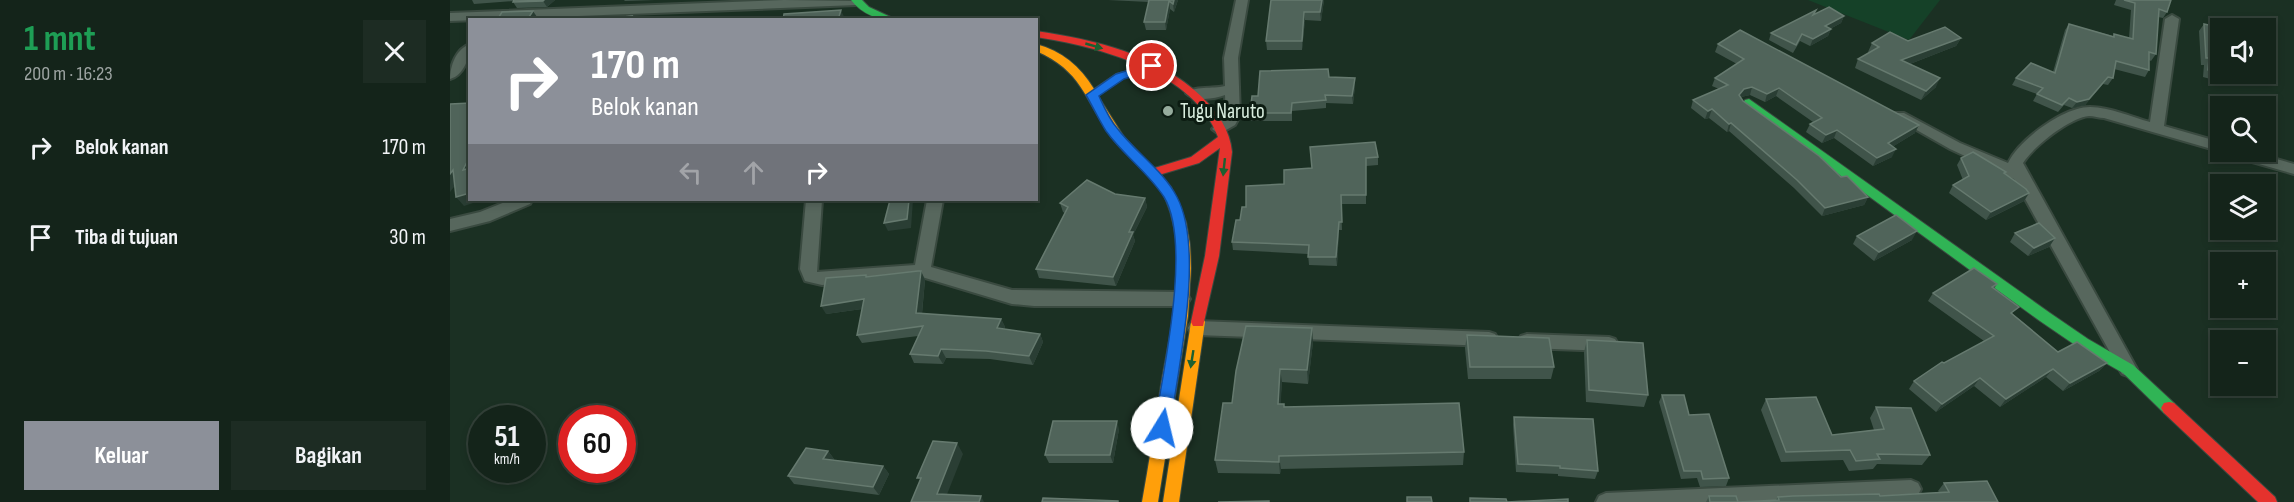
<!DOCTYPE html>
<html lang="id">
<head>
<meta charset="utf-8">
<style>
  body { margin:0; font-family:"Sofia Sans Condensed",sans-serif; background:#1d2c23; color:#f1f3f6; height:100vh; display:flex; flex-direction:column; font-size:22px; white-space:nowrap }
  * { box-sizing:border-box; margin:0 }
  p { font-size:20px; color:#9da4a2 }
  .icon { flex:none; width:33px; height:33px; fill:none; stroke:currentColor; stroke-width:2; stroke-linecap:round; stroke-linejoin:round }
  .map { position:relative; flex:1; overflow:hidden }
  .sheet { display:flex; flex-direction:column; background:#14241a; width:450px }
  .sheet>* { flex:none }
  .top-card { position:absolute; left:18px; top:18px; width:570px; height:183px; border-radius:0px; box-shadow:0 3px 9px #0003,0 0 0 2px #334139; background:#8c9099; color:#fff; overflow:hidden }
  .fabs { position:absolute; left:1760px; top:18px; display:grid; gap:12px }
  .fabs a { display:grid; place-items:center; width:66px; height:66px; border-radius:0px; background:#14241a; box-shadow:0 3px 9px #0003,0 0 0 2px #334139; font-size:30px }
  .speed { position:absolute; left:18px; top:405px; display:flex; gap:12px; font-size:30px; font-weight:700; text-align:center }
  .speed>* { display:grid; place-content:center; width:78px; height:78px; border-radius:50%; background:#14241a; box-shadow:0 3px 9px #0003,0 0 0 2px #334139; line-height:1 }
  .speed small { font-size:15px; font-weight:400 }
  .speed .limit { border:9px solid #d22; background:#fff; color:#111 }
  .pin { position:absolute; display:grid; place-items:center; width:51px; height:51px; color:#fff; margin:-26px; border:3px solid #fff; border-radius:50%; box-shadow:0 2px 6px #0007 }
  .me { position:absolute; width:66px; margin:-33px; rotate:9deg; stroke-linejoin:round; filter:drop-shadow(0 0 4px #0008) }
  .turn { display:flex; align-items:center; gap:21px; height:126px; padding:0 24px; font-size:27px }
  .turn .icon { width:78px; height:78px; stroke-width:2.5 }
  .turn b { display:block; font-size:42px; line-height:51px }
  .lanes { display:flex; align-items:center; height:57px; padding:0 24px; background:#0003; justify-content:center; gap:30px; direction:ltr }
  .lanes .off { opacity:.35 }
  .round { display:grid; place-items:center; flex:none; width:63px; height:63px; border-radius:0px; background:#1d2c23 }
  .head { display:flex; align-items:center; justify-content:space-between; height:102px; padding:0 24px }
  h1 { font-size:36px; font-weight:700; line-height:45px; color:#1e9e55 }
  .cta { display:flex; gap:12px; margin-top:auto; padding:12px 24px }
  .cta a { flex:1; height:69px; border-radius:0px; background:#8c9099; color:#fff; font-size:24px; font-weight:700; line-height:69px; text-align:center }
  .cta a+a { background:#1d2c23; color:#f1f3f6 }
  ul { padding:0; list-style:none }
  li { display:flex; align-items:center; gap:18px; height:90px; padding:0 24px }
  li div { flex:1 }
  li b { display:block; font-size:22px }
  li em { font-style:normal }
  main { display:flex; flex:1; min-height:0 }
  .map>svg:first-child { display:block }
</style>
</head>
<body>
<main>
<section class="sheet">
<div class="head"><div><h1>1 mnt</h1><p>200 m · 16:23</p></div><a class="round"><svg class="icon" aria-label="close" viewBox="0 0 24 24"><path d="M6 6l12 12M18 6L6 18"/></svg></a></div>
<ul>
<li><svg class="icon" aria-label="right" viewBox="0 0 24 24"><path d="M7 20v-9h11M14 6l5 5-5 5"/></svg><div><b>Belok kanan</b></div><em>170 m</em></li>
<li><svg class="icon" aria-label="arrive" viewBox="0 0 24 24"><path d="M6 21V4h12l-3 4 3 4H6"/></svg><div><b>Tiba di tujuan</b></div><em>30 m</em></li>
</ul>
<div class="cta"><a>Keluar</a><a>Bagikan</a></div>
</section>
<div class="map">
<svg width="1844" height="502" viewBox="0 0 1844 502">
  <rect width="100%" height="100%" fill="#1b3023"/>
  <polygon fill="#154128" points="1358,0 1490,0 1459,40"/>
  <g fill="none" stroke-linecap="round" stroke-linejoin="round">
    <g stroke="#3a4a40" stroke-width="4">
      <g id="street">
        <polygon points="334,0 412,1 406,5 0,21 0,13"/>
        <path d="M 786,0 L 798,0 L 788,58 L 790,116 L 785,125 L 769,134 L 762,129 L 776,116 L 775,95 C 764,99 745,102 736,93 C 743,86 763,89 775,86 L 774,58 Z"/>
        <path d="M 1722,15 L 1729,19 L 1714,126 L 1770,142 L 1772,152 L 1654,118 C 1649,118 1644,116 1639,116 C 1619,118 1583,147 1573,163 L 1687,369 L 1684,374 L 1678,376 L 1672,374 L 1564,179 L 1500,149 L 1442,116 L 1444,113 L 1454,113 L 1510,143 L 1558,163 C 1569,140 1613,107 1640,107 C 1660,107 1681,117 1700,122 L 1715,19 Z"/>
        <path d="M 20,44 C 20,57 14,75 0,79 C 0,66 6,49 20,44 Z"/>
        <polygon points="1778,152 1802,152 1844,164 1844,174 1781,156"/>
        <polygon points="60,200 82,200 80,204 40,221 0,231 0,219 30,212"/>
        <polygon points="356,200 372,200 367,272 465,265 477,200 493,200 481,267 562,290 731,292 737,294 740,299 737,304 731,306 584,306 562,304 472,277 372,285 355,281 350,269"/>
        <polygon points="747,321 1039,332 1045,334 1048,339 1045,344 1039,346 747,335 741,333 738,328 741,323"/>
        <polygon points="1077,334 1159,337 1165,339 1168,344 1165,349 1159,351 1077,348 1071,346 1068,341 1071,336"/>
        <polygon points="1461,480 1468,483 1471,489 1468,495 1461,498 1379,502 1146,502 1149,496 1156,493"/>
      </g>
    </g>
    <g stroke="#3a4a40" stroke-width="2">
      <g id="fast">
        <path d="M 401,0 L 412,0 L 419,7 L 447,20 C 428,20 413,15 401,0 Z"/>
        <polygon points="1299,99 1600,313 1638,339 1683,365 1724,403 1727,408 1724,413 1719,414 1714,413 1673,373 1628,347 1590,321 1295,106 1293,103 1295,100"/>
      </g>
    </g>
    <g stroke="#3a4a40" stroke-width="2">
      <g id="slow">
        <path d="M 586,44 C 612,51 630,66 644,89 L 666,74 L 703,64 L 709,67 L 707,69 L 674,78 L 648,96 L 674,137 L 721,187 L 736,222 L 740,245 L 741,268 L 738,316 L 708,502 L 692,502 C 699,463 705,424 711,385 C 721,325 740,259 716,200 C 705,174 676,158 660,135 C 634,98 632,71 586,51 Z"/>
        <polygon points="748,316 753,318 755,322 729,502 713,502 741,322 743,318"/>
      </g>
    </g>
    <g stroke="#3a4a40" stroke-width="2">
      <g id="jam">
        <path d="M 586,31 C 646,40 707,54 752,97 C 768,113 780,130 782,152 L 769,256 L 753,326 L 743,326 L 741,322 L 755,256 L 770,148 L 749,163 L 702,177 L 696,173 L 698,170 L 741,157 L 768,137 C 745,72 647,46 586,37 Z"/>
        <polygon points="1719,402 1724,403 1825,497 1827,502 1808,502 1714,413 1711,408 1714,403"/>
      </g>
    </g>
    <use href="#street" fill="#57675d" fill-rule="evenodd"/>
    <use href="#fast" fill="#30b455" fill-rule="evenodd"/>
    <use href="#slow" fill="#ff9f0a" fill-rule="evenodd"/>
    <use href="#jam" fill="#e5322d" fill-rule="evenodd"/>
  </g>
  <g fill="#40544a">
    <polygon points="22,0 105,0 97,7 67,8 63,2 64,1 24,4"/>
    <polygon points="174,0 205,0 175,1"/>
    <polygon points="658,0 728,0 724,12 720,9 716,30 696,30 694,22 699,2"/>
    <polygon points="821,0 874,0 871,21 855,20 852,50 817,50 816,41"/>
    <polygon points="1666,0 1721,0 1717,12 1713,18 1708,17 1706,54 1701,61 1699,60 1699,70 1695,77 1664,69 1663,78 1658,85 1653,84 1635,105 1622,108 1614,105 1608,112 1583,101 1587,94 1562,85 1566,78 1603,72 1615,30 1619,24 1663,36 1664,34 1679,38 1681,10 1664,5"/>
    <polygon points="1364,14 1394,16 1391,23 1380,29 1381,29 1378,36 1360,46 1350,41 1343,53 1319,40 1321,33"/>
    <polygon points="1754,24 1780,76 1775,83 1753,77 1754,65 1751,65 1749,31"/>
    <polygon points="1511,38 1506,46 1460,64 1486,87 1471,100 1405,68 1408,59 1419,53 1418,52 1422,43"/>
    <polygon points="1268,44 1465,133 1442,147 1442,157 1423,166 1384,138 1372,143 1356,132 1360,124 1363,122 1326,96 1315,102 1300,95 1291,97 1293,101 1391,177 1418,197 1414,205 1372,216 1344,188 1279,131 1277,132 1259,118 1255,119 1241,108 1243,100 1269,89 1262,86 1265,78 1287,64 1265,52"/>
    <polygon points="879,77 905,86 903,104 876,103 876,108 842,111 842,121 801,121 800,113 808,96"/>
    <polygon points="860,147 928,157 928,165 916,166 916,204 891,204 892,230 889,230 887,266 859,265 858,254 783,250 782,242 796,207 862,168"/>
    <polygon points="1511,158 1556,172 1555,174 1579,193 1574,201 1536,220 1499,193 1503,185 1513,180 1507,165"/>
    <polygon points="665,194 695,198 697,207 683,235 685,241 666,286 589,278 586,269 615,213 613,212 610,203"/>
    <polygon points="1565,233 1605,238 1599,247 1578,256 1560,242"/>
    <polygon points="1407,236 1462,240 1424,261 1403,244"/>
    <polygon points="471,271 475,280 472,314 551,319 555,327 554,329 590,334 593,342 583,365 540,359 496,358 493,364 464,363 460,354 468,336 412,343 407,335 412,309 376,314 418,277"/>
    <polygon points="1547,284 1544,289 1564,315 1608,352 1657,363 1649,371 1613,391 1596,377 1550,407 1524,386 1486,412 1459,389 1464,381 1534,341 1478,301 1483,293"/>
    <polygon points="1017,335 1104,367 1101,379 1018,379 1015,348"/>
    <polygon points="1137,340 1198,395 1194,407 1136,402 1134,352"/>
    <polygon points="863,342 858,384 832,382 830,404 834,406 1014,452 1013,465 831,469 830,474 768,473 765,460 782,403"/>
    <polygon points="1212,395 1239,415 1279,478 1276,486 1250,487 1247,478 1231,479 1209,402"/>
    <polygon points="1316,399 1382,435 1424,430 1420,418 1426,407 1480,455 1472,465 1427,464 1423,469 1399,471 1393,460 1331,462 1311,410"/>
    <polygon points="1064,417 1148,471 1145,479 1108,476 1108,474 1066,472 1063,425"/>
    <polygon points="669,429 663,463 599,463 595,455"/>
    <polygon points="378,451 384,459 383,460 433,466 439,474 429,495 344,484 338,476"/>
    <polygon points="1494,483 1548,502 1256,502 1259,496 1288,502 1326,500 1328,497 1430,496 1489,492 1488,491"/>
  </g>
  <g fill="#2a3e34">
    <polygon points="94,0 105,0 97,7 93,1"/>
    <polygon points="724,0 728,0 724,12 723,4"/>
    <polygon points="872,0 874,0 871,21 870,12"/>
    <polygon points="719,1 720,9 716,30 715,22"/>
    <polygon points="391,10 395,19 394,20 388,20"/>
    <polygon points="83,11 89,20 77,20"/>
    <polygon points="854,12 855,20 852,50 852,41"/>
    <polygon points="1394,16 1391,23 1372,33 1375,26"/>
    <polygon points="1381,29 1378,36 1360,46 1363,39"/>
    <polygon points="1511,38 1506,46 1447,69 1451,60"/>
    <polygon points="1658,77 1635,105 1622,108 1627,102"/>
    <polygon points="905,78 905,86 903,104 902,96"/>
    <polygon points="1490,78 1486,87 1471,100 1476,91"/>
    <polygon points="1302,87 1300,95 1291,97 1287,103 1289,95 1294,89"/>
    <polygon points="1329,88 1326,96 1315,102 1317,94"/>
    <polygon points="1262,109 1259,118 1255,119 1258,111"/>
    <polygon points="1281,123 1279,131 1277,132 1279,124"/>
    <polygon points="1469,125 1465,133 1434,152 1438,143"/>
    <polygon points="1387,130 1384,138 1372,143 1376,135"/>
    <polygon points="1446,149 1442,157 1423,166 1427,158"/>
    <polygon points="20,156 20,177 13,170"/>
    <polygon points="3,170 11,178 0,192 0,174"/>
    <polygon points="20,193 20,200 32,200 14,206 6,197"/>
    <polygon points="1579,193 1574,201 1536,220 1541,212"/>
    <polygon points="1418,197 1414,205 1372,216 1375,208"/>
    <polygon points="695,198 697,207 683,235 685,241 666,286 663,277 679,232"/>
    <polygon points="459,200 463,200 461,228 438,231 434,223"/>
    <polygon points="889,222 889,230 887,266 886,257"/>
    <polygon points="1467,231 1462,240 1424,261 1429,252"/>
    <polygon points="1605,238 1599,247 1578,256 1584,248"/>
    <polygon points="471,271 475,280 471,322 466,313"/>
    <polygon points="414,299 419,308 376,314 371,306"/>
    <polygon points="551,319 555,327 551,337 547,328"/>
    <polygon points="862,328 863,342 858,384 857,370"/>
    <polygon points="590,334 593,342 583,365 579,356"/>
    <polygon points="491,349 496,358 493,364 488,356"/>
    <polygon points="1657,363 1649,371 1613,391 1620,383"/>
    <polygon points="830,369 832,382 830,417 828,404"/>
    <polygon points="1603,369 1596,377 1550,407 1556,399"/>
    <polygon points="1530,378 1524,386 1486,412 1492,404"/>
    <polygon points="667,421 669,429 663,463 660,455"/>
    <polygon points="507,443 513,454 494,502 487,494"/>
    <polygon points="378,451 384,459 379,468 373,459"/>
    <polygon points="829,456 831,469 830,474 829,462"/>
    <polygon points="433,466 439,474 429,495 423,487"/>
    <polygon points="531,496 534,502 529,502"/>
  </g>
  <g fill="#50645a" stroke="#667a6f" stroke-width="1.5">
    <polygon points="64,0 94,0 93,1 63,2"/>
    <polygon points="699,0 724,0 723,4 719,1 715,22 694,22"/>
    <polygon points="821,0 872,0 870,12 854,12 852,41 816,41"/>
    <polygon points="1674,0 1721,0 1717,12 1709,9 1706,54 1699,52 1699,70 1666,61 1663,78 1658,77 1639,99 1627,102 1619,98 1612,105 1587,94 1593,88 1566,78 1581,63 1605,73 1619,24 1664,37 1664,34 1683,39 1685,3"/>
    <polygon points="1379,7 1394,16 1375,26 1381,29 1363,39 1352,34 1346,45 1321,33 1366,10 1363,15"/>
    <polygon points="391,10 388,20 333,20 334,14"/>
    <polygon points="83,11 77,20 47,20 52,12"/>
    <polygon points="182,16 180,20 149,20"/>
    <polygon points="423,17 422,20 393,20"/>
    <polygon points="1754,24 1773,28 1770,28 1770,73 1758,70 1759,58 1756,58"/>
    <polygon points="1495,27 1511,38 1451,60 1490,78 1476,91 1408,59 1429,47 1422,43 1440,32 1458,41"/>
    <polygon points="1290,30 1469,125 1438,143 1446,149 1427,158 1387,130 1376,135 1360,124 1372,118 1329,88 1317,94 1302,87 1294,89 1289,95 1293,101 1369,156 1391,177 1397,176 1418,197 1375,208 1347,180 1281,123 1279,124 1262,109 1258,111 1243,100 1278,85 1265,78 1294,59 1268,44"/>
    <polygon points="878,69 879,77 905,78 902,96 875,95 876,100 842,103 841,113 800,113 802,96 808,96 810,71"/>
    <polygon points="1770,74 1780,74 1780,76"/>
    <polygon points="20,103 20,156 13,170 20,168 20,193 6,197 3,170 0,174 0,104"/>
    <polygon points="925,142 928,157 916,158 916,195 891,195 892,222 889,222 886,257 858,257 859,245 782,242 786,220 790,220 792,207 796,207 796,186 834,184 834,170 862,168 860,147"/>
    <polygon points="1523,152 1556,172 1554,173 1576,189 1579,193 1541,212 1503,185 1519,176 1511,158"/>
    <polygon points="637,180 665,194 695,198 679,232 683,232 663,277 586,269 618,207 610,203"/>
    <polygon points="440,200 459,200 457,219 434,223"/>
    <polygon points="1446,215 1467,231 1429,252 1407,236"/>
    <polygon points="1589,223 1605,238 1584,248 1565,233"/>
    <polygon points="1524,268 1547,284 1542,287 1569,307 1561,313 1608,352 1627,342 1657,363 1620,383 1603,369 1556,399 1530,378 1492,404 1464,381 1492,362 1494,363 1544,336 1483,293"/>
    <polygon points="468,271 471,271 466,313 551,319 547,328 590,334 579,356 536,351 491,349 488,356 460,354 473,326 407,335 414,299 371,306 376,278 416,275 416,277"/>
    <polygon points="796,326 862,328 857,370 830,369 828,404 834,404 834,407 1009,403 1014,452 829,456 829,462 765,460 773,403 782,403 786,371"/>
    <polygon points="1017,335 1099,338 1104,367 1020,367"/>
    <polygon points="1137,340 1193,343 1198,395 1139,390"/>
    <polygon points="1212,395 1234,395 1239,415 1259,414 1279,478 1253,479 1251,471 1234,471"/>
    <polygon points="1366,397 1382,435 1434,429 1426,407 1461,408 1480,455 1427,454 1430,459 1406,461 1400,450 1336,452 1316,399"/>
    <polygon points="1064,417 1143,419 1148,471 1110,468 1110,466 1068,464"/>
    <polygon points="603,421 667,421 660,455 595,455"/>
    <polygon points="483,441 507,443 487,494 531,496 529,502 461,502 471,478 467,478"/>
    <polygon points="356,448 378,451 373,459 433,466 423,487 338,476"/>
    <polygon points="1537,481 1548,502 1260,502 1259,496 1286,496 1288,502 1329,500 1328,497 1343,496 1429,494 1430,496 1499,492 1494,483"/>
    <polygon points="957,497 981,497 982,502 957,502"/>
    <polygon points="593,498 668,501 668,502 592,502"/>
    <polygon points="1020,498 1056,499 1057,502 1118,499 1118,502 1020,502"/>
    <polygon points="819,501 819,502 768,502"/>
  </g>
  <defs><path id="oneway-solid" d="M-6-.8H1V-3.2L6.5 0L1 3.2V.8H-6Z" transform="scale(1.5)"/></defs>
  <g fill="#1c6030">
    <use href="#oneway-solid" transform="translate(644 46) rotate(16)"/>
    <use href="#oneway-solid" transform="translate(774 167) rotate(96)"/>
    <use href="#oneway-solid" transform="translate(742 359) rotate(99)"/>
  </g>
  <path fill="#1a73e8" stroke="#114b97" stroke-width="1.5" d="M 702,63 L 708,66 L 706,69 L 674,79 L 649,96 C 654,107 659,119 667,128 C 685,152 713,170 727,197 C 755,250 728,368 720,428 L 718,432 L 712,434 L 707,432 L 704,428 C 713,373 742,243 714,197 C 698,172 673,155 656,131 C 649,120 643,107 636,95 L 666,74 Z"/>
  <circle fill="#96ac9d" stroke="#0c1c12" stroke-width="2" cx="718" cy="111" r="6"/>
  <g text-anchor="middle" stroke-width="6" stroke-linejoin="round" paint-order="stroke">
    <g font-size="21" fill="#d9eedf" stroke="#0c1c12" text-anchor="start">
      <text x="730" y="118">Tugu Naruto</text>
    </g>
  </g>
</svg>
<div class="fabs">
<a><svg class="icon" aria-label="sound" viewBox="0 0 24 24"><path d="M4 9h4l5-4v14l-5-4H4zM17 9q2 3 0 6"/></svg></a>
<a><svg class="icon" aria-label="search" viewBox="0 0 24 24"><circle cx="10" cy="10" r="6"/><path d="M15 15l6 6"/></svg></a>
<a><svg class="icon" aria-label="layers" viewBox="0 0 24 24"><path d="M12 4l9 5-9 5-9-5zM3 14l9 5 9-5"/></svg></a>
<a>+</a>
<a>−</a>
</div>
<div class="speed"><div>51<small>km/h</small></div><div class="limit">60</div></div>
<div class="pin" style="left:702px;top:66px;background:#d93025"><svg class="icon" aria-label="arrive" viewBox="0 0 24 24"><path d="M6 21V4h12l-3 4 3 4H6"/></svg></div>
<svg class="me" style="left:712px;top:428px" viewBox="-20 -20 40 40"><circle r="19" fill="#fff"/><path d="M0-13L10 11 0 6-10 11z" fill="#1a73e8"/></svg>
<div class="top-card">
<div class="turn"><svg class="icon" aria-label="right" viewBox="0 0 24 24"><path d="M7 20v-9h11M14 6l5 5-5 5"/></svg><div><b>170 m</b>Belok kanan</div></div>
<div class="lanes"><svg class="icon off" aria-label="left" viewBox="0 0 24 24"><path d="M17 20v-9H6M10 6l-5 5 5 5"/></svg><svg class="icon off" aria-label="ahead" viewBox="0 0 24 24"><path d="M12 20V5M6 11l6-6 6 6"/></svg><svg class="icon" aria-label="right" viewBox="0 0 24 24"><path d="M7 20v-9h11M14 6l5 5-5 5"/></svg></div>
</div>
</div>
</main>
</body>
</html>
